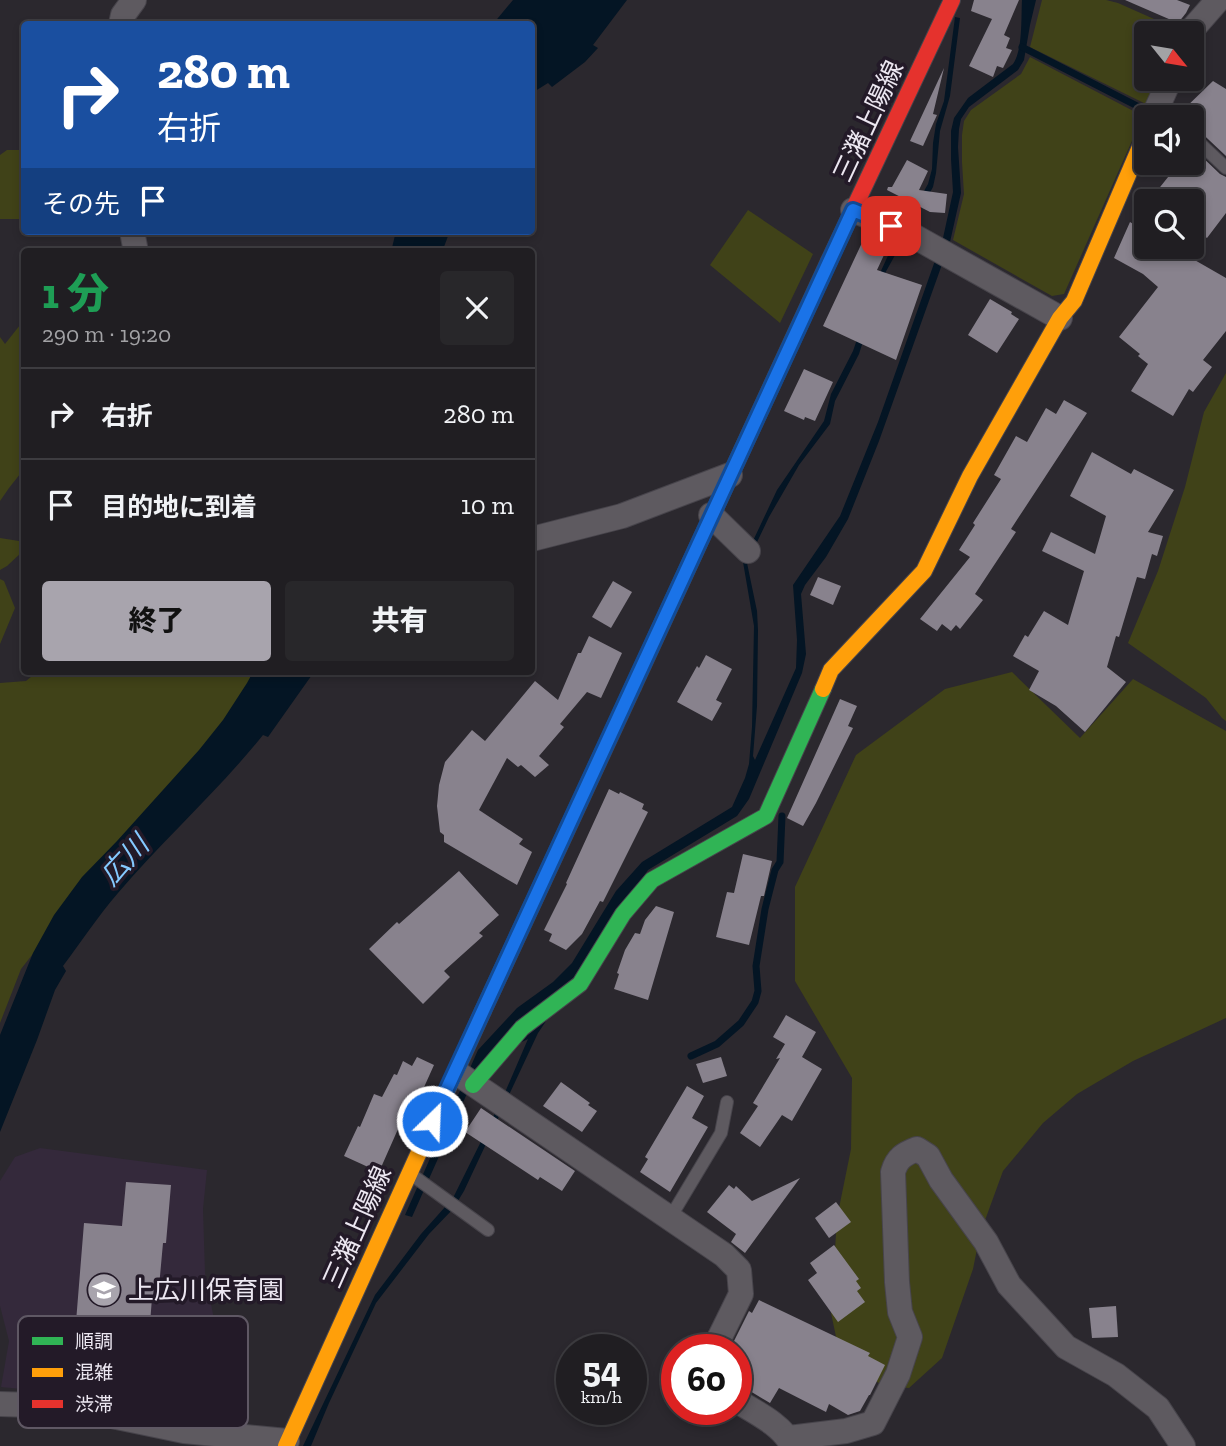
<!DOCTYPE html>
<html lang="ja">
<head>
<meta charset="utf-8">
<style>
  body { margin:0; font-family:"Zilla Slab","Noto Sans JP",serif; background:#28272a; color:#f1f3f6; height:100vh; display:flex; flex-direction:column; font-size:26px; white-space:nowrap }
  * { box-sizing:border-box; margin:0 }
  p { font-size:23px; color:#a2a2a5 }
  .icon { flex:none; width:38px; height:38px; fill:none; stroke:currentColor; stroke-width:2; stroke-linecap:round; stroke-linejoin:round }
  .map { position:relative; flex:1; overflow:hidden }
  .sheet { position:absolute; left:21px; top:248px; width:514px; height:427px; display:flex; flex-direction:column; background:#201e22; border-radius:7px; box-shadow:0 4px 10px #0003,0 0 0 2px #3d3c40 }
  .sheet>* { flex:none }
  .top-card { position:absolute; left:21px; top:21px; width:514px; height:214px; border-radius:7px; box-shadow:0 4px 10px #0003,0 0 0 2px #3d3c40; background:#1a4fa0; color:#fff; overflow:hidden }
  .needle { width:46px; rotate:120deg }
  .controls { position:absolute; left:1134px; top:21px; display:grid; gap:14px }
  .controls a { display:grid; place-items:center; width:70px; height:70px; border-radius:7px; background:#201e22; box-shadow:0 4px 10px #0003,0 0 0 2px #3d3c40; font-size:35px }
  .speed { position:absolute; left:556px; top:1334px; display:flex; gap:14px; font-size:35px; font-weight:700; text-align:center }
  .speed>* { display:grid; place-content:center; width:91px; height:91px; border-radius:50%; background:#201e22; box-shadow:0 4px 10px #0003,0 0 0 2px #3d3c40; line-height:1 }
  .speed small { font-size:18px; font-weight:400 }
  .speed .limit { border:10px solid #d22; background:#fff; color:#111 }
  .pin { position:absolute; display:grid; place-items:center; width:60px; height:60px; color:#fff; margin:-30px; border-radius:14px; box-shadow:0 4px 10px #0006 }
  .me { position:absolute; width:77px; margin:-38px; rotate:24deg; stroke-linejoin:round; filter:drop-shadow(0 0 5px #0008) }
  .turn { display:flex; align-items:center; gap:24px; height:147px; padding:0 21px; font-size:32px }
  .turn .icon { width:91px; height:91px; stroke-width:2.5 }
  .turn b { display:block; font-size:49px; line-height:60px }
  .then { display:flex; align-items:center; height:66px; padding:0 21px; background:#0003; gap:14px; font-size:26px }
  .round { display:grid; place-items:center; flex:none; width:74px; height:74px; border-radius:7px; background:#28272a }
  .head { display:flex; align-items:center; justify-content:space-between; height:119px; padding:0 21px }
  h1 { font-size:42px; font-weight:800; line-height:52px; color:#1e9e55 }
  .action { display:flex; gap:14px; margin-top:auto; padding:14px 21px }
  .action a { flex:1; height:80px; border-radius:7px; background:#a8a4ad; color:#111; font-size:28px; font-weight:800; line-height:80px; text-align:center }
  .action a+a { background:#28272a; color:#f1f3f6 }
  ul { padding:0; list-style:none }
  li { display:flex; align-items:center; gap:21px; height:91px; padding:0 21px; border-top:2px solid #3d3c40 }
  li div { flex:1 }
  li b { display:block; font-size:26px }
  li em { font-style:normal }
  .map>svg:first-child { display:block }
</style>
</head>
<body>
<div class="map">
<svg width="1226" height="1446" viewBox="0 0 1226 1446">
  <rect width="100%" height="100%" fill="#2b282e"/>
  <polygon fill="#34293b" points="40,1148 207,1170 203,1209 205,1273 218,1340 183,1405 1,1387 9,1341 0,1306 0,1181 15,1157"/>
  <g fill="#404218">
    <polygon points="1042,0 1106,0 1118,3 1181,31 1180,33 1146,33 1146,79 1160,79 1148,105 1030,47"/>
    <polygon points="1030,57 1143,116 1064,294 1052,296 953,240 964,194 962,162 962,135 964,121 971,110 1021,74"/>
    <polygon points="7,150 24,150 24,219 0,219 0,155"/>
    <polygon points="748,210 813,254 780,323 710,265"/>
    <polygon points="24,320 24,469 9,488 0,501 0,337 5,344"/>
    <polygon points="1226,373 1226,721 1222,718 1206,698 1128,643 1158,571 1185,487 1204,412"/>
    <polygon points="0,538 19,541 22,552 7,566 0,570"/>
    <polygon points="0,579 4,581 15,608 0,644"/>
    <polygon points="37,672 258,672 142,837 84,889 21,969 0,1023 0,683 26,681"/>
    <polygon points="1012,672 1080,738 1133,679 1226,731 1226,1018 1133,1061 1077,1094 1043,1123 1003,1171 980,1234 973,1269 942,1358 909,1388 881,1385 846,1356 838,1346 831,1313 837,1218 851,1149 852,1078 795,981 795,887 856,755 945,689"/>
  </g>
  <g fill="#041524">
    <polygon points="513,0 627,0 593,45 598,48 585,62 552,87 548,83 532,93 532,24 493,24"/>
    <path d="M 1022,0 L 1036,0 L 1030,25 L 1024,60 L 1018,70 L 969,107 L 961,119 L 959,129 L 958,147 L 961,193 L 950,242 L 879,441 L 848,519 L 826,557 L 805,585 L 801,594 L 806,654 L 802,673 L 749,799 L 737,816 L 648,870 L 538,1033 L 464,1191 L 453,1209 L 429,1234 L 376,1303 L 329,1403 L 311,1446 L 303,1446 L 375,1295 L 421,1234 L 453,1198 L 503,1097 L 528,1039 L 481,1062 L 412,1217 L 405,1215 L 478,1050 L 517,1008 L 553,982 L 572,963 L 616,891 L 642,862 L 732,807 L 745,778 L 749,764 L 752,727 L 754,626 L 743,562 L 777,490 L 824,421 L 831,394 L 853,351 L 880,273 L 892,247 L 928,184 L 932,169 L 933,143 L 936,124 L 944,101 L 955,17 L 960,18 L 950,96 L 940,131 L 936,173 L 933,187 L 884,275 L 859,354 L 835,401 L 830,424 L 799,465 L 769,517 L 747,563 L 757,611 L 758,630 L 757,706 L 753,756 L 755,760 L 796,668 L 797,640 L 793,585 L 840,516 L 878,422 L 943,238 L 953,192 L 951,159 L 951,131 L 954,118 L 968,98 L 1013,64 C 1023,50 1021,18 1022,0 Z"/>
    <polygon points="396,231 450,231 442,252 391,252"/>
    <path d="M 253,672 L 314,672 L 268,737 L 263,735 C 218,791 164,839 118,893 C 98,916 81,942 63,966 L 66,971 L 55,990 L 37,1040 L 0,1132 L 0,1035 L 33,953 L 54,915 L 82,877 L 117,841 L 199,750 L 223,720 L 247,683 Z"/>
  </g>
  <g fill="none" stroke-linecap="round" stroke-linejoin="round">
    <g stroke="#041524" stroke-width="7">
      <polyline points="1022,47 1145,110"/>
      <polyline points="691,1056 717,1044 741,1023 755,1002 758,991 756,966 765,909 775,870 780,862 782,816"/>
    </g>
  </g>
  <g fill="#88828d">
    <polygon points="974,0 1019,0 1004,35 1010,38 1006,48 1012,50 1003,68 997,66 993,77 969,66 992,19 971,11"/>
    <polygon points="1125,0 1177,0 1190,5 1186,13 1178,23"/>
    <polygon points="944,68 933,114 937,115 923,146 910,141"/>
    <polygon points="1213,81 1226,89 1226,156 1192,124 1192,117 1185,117 1181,112"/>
    <polygon points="1199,154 1220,174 1226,177 1226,213 1207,238 1192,227 1192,201 1149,201 1176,167 1183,174"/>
    <polygon points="907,160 928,171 919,190 947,194 945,213 930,212 887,190 888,187 892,187"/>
    <polygon points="1130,222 1146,232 1146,247 1172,247 1226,278 1226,331 1203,360 1212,367 1193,392 1189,389 1173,416 1131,391 1148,364 1138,356 1140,354 1119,337 1158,287 1143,274 1114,258"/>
    <polygon points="867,232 890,242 877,270 922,285 896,360 823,326"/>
    <polygon points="990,299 1012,312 1011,314 1019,319 997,353 968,335"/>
    <polygon points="804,369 833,382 815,421 805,417 804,420 784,411"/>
    <polygon points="1064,400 1087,413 1011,529 1016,532 975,594 983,600 960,629 956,625 951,631 942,624 937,631 920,619 970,557 959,550 975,525 973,523 1001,479 994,475 1016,436 1027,442 1046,408 1056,414"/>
    <polygon points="1092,452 1131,474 1134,469 1174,490 1148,532 1163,536 1157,556 1152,554 1145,579 1137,577 1119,637 1116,636 1107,667 1126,682 1085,732 1056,706 1029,690 1039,671 1013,656 1025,635 1028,637 1044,611 1068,625 1084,571 1042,551 1051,532 1095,554 1106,516 1070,496"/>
    <polygon points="818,577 841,586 833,605 810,595"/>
    <polygon points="613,581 632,592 611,628 592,617"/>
    <polygon points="589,636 622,653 601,698 587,692 560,724 564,727 539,756 549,765 535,777 521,765 518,767 507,758 479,810 523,839 519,844 532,852 517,885 444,842 444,835 440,832 437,806 439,785 445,762 472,730 485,741 535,681 558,700 578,653 581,653"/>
    <polygon points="706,655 732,669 716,700 722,703 712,721 677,702 697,666 699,668"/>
    <polygon points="840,699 857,706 848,726 853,728 816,803 803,826 787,818"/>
    <polygon points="609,789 619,794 620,792 644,804 642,809 648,812 603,902 600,901 582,934 566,950 549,941 552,934 544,930 567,884 566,883"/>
    <polygon points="743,854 772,861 764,896 761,896 749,945 716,937 727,892 734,893"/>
    <polygon points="459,871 499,915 479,933 483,936 444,971 450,977 423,1004 369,949 397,922 399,924"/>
    <polygon points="656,906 674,912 648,1000 614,989 619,974 617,973 625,950 635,933 640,934 645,920"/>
    <polygon points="786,1015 816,1032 802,1057 822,1069 792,1121 782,1115 760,1147 740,1133 758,1106 753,1103 780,1058 776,1059 785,1044 773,1037"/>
    <polygon points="417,1057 434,1065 416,1105 410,1102 379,1172 344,1156 358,1126 360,1127 374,1094 382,1097 394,1074 397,1075 403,1061 412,1066"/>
    <polygon points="721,1057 727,1076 703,1083 696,1064"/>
    <polygon points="561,1082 590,1103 588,1105 597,1111 582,1132 543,1106"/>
    <polygon points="687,1086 704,1096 692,1118 708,1127 670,1192 640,1172 648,1159 645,1157"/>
    <polygon points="481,1108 575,1171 562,1191 540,1177 538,1180 465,1132"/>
    <polygon points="800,1178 745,1253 731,1242 736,1234 707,1212 729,1185 734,1189 736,1186 752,1201"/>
    <polygon points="126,1182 171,1185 166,1243 163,1243 158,1298 152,1298 147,1362 127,1360 126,1368 106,1366 107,1356 36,1350 39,1319 76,1322 84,1223 122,1226"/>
    <polygon points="836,1202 851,1222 829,1238 815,1218"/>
    <polygon points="834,1245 859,1279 856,1281 861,1288 857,1291 865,1302 838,1322 808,1280 817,1273 810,1263"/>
    <polygon points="759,1300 870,1353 868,1356 885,1365 870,1395 869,1395 860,1411 848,1415 829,1404 826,1412 779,1388 770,1403 745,1388 737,1386 737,1349 730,1349 749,1311 752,1313"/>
    <polygon points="1116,1306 1118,1337 1092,1338 1089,1308"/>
  </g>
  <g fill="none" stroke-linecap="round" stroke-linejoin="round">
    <g stroke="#47444b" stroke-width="14">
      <g id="lane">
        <polyline points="1192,136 1226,168"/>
        <polyline points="412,1175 488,1230"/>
        <polyline points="670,1218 721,1133 727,1102"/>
      </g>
    </g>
    <g stroke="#47444b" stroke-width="26">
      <g id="street">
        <polyline points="121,24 123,15 134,0"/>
        <polyline points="1189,33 1218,0"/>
        <polyline points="1153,117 1170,79"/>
        <polyline points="853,210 910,234 1060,318"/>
        <polyline points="132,231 136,252"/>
        <polyline points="711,515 748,551"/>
        <polyline points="532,539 622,516 730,475"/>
        <polyline points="460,1075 724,1255 739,1270 741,1294 714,1349"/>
        <path d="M 737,1401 C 755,1412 784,1426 792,1446"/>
        <polyline points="0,1404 64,1406 184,1431 287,1441"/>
        <path d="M 789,1438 L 846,1431 L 873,1423 L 898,1374 L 910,1337 L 900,1312 L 897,1282 L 893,1172 C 897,1158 904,1154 917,1149 L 928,1156 L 941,1180 L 986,1242 L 1009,1285 L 1066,1347 L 1116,1375 L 1158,1408 L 1183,1446"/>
      </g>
    </g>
    <g stroke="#47444b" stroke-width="18">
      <polyline id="fast" points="473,1085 522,1028 580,984 623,914 652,880 766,816 823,689"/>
    </g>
    <g stroke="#47444b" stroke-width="18">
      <g id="slow">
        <polyline points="633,687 829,261"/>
        <polyline points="823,689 831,670 924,571 970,476 1060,318 1074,301 1146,133"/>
        <polyline points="286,1446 483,1011"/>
      </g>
    </g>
    <g stroke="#47444b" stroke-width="18">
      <g id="jam">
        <polyline points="829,261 952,0"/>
        <polyline points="483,1011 633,687"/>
      </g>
    </g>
    <use href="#lane" stroke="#5e5a60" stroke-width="12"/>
    <use href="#street" stroke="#5e5a60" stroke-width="24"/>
    <use href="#fast" stroke="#30b455" stroke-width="16"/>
    <use href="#slow" stroke="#ff9f0a" stroke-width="16"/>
    <use href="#jam" stroke="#e5322d" stroke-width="16"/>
  </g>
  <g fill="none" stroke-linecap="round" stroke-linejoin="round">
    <g stroke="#114b97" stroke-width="18">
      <polyline id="route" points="432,1121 853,210 891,226"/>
    </g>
    <use href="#route" stroke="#1a73e8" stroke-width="12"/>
  </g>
  <defs>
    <g id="school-disc" transform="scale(1.75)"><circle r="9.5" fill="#a8a4ad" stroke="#231a28"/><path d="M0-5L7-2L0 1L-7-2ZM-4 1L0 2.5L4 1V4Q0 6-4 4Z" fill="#fff"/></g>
  </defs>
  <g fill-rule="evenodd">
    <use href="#school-disc" x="104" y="1290"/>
  </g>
  <g text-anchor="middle" stroke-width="7" stroke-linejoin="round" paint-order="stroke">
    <g font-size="26" fill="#ece7f1" stroke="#231a28">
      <text transform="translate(868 121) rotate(-65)" y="9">三潴上陽線</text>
      <text transform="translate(357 1227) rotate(-66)" y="9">三潴上陽線</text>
    </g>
    <g font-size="26" fill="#ece7f1" stroke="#231a28" text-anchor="start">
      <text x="128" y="1299">上広川保育園</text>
    </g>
    <g font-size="28" font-style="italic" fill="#84c9ff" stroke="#231a28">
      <text transform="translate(124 860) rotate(-47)" y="10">広川</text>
    </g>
  </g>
  <rect x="18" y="1316" width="230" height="112" rx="10" fill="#231a28" stroke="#5f5864" stroke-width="2"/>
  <rect x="32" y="1337" width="31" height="8" fill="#30b455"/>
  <rect x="32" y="1368" width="31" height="9" fill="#ff9f0a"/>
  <rect x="32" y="1400" width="31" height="8" fill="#e5322d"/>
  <g font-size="19" fill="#ece7f1">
    <text x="75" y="1348">順調</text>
    <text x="75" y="1379">混雑</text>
    <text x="75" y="1411">渋滞</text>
  </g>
</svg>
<div class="controls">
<a><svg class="needle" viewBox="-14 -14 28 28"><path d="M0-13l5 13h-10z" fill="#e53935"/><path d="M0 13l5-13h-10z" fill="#a2a2a5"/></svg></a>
<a><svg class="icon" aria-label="sound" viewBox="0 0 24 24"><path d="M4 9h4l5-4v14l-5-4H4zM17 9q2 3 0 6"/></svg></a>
<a><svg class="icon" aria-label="search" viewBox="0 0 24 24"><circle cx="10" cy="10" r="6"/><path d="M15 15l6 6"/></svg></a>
</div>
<div class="speed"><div>54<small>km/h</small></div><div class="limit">60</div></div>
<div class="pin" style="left:891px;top:226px;background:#d93025"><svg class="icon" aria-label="arrive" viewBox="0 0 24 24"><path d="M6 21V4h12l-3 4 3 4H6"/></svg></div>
<svg class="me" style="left:432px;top:1121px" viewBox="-20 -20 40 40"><circle r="17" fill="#1a73e8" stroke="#fff" stroke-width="3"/><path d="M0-11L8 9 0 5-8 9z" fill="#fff"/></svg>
<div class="top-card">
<div class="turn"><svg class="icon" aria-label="right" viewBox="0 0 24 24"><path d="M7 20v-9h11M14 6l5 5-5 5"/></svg><div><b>280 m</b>右折</div></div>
<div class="then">その先<svg class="icon" aria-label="arrive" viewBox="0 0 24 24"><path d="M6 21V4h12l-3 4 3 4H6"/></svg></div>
</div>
<section class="sheet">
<div class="head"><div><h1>1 分</h1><p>290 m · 19:20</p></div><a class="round"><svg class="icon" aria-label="close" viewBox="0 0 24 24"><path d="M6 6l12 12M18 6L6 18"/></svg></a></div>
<ul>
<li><svg class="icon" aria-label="right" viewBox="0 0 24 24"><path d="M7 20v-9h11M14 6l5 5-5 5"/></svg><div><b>右折</b></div><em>280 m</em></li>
<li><svg class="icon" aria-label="arrive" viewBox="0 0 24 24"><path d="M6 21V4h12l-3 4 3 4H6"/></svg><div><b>目的地に到着</b></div><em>10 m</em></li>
</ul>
<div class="action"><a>終了</a><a>共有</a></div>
</section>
</div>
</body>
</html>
